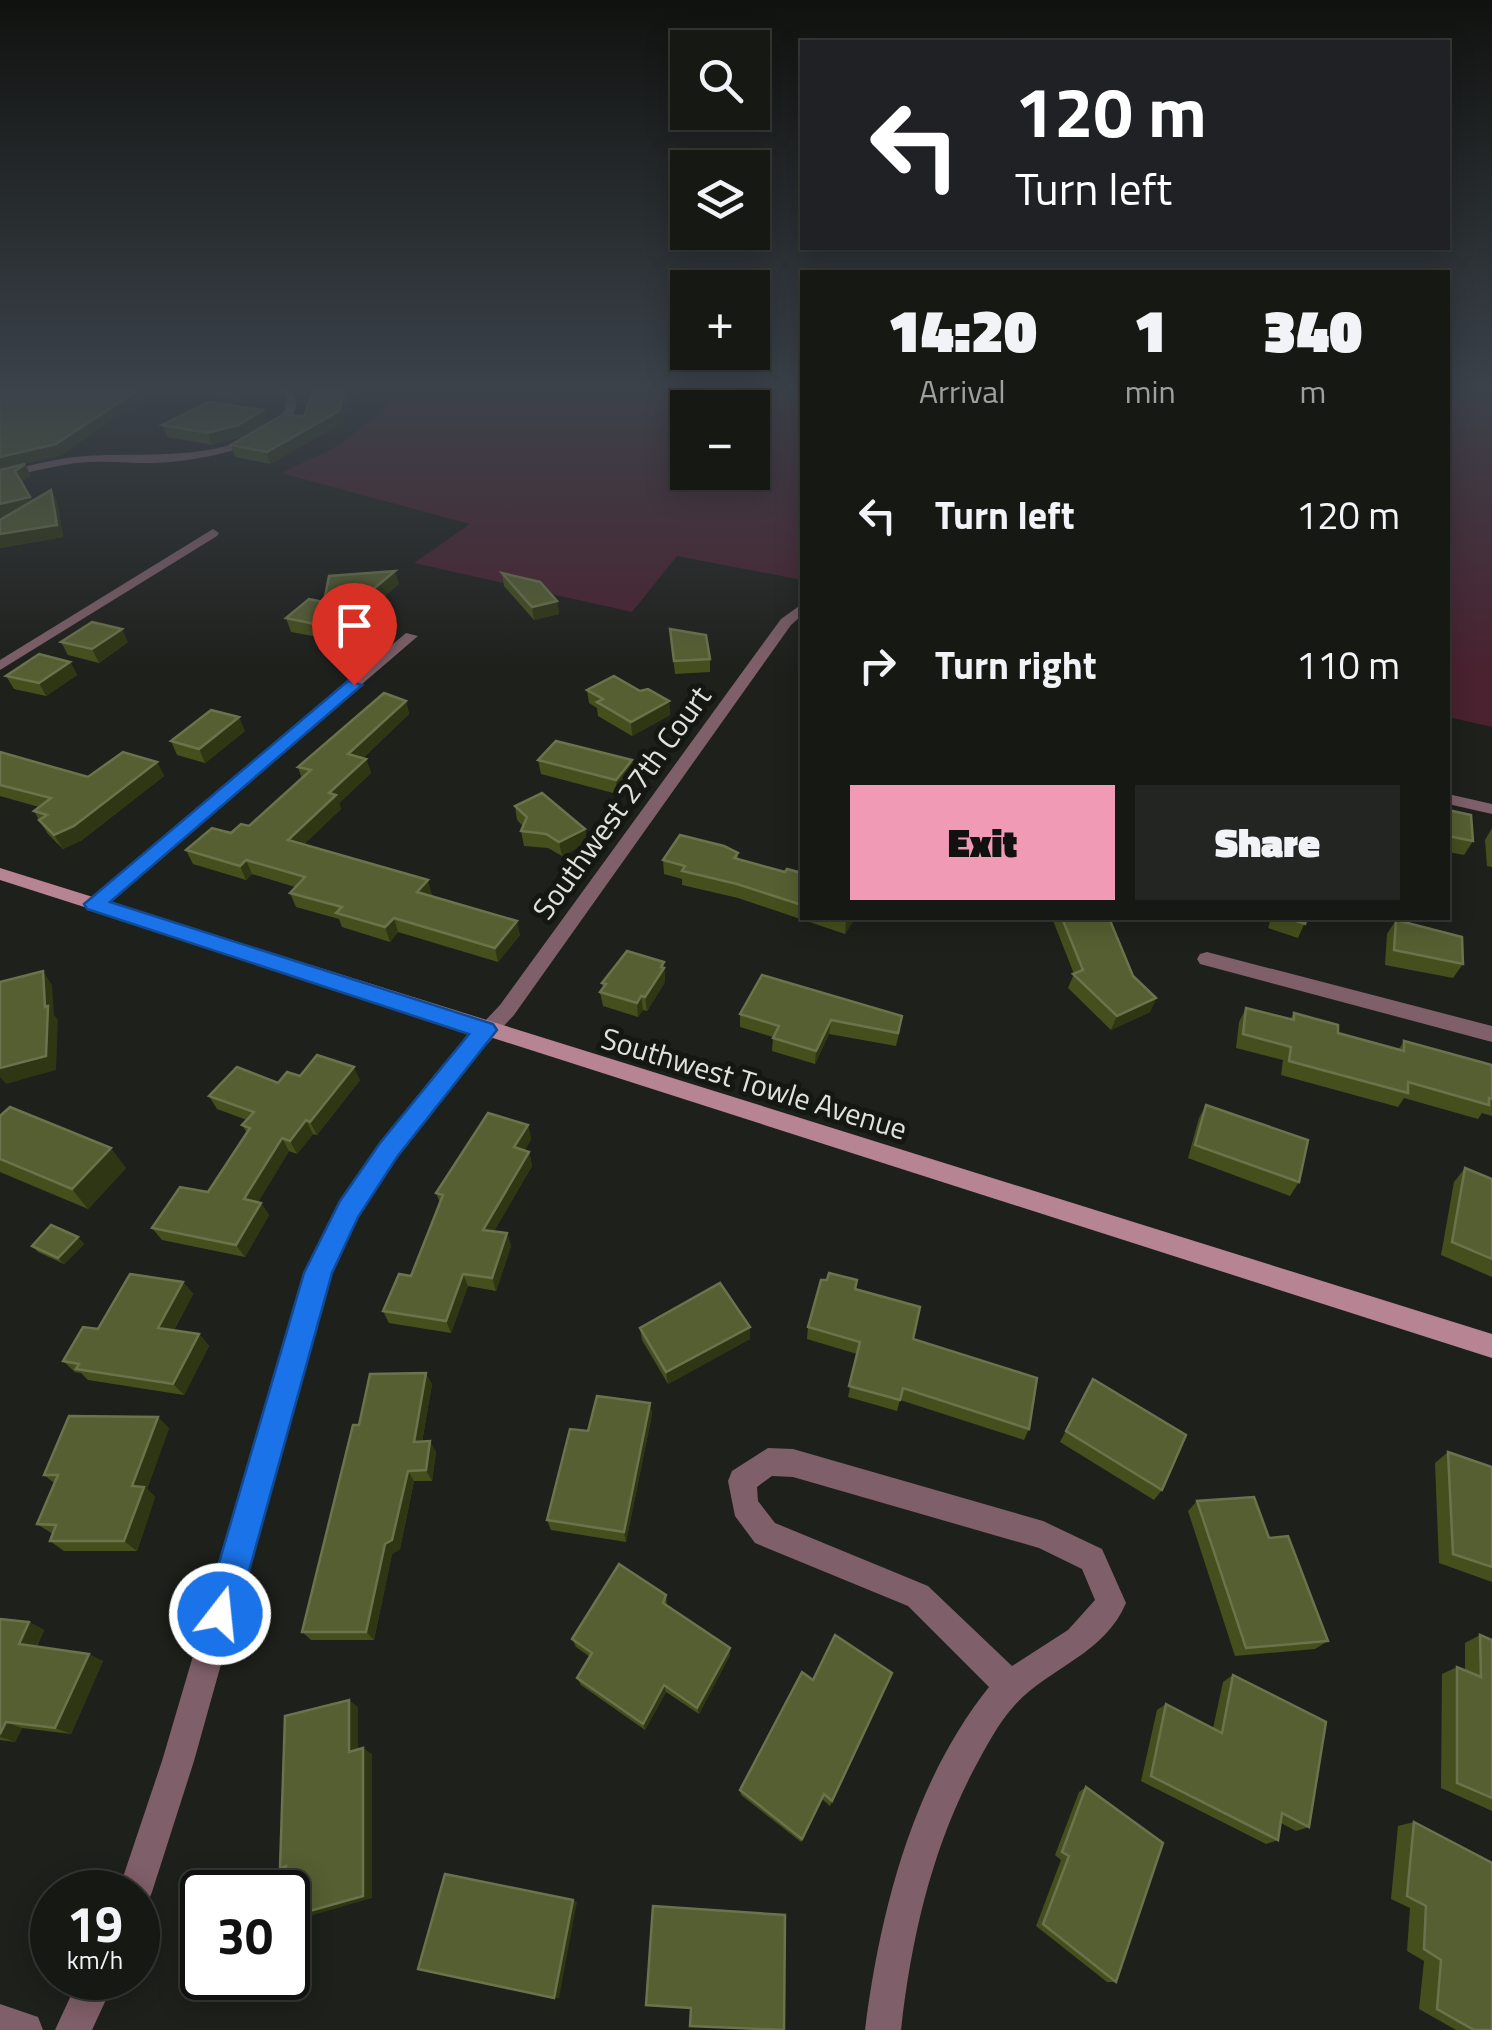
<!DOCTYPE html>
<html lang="en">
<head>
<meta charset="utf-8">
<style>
  body { margin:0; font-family:"Titillium Web",sans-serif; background:#232522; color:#f1f3f6; height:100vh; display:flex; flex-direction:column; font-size:38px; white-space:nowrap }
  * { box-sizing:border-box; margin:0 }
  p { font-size:32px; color:#9ea0a0 }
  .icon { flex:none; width:55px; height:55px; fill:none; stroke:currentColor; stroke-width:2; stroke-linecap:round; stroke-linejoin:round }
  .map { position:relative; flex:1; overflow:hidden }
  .sheet { position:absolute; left:800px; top:270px; width:650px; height:650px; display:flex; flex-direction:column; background:#161814; border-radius:0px; box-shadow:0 5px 25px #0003,0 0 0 2px #353734 }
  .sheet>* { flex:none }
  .banner { position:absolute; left:800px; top:40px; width:650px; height:210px; border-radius:0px; box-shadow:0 5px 25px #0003,0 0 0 2px #353734; background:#202124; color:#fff; overflow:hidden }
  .controls { position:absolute; left:670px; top:30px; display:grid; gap:20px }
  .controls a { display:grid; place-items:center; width:100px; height:100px; border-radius:0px; background:#161814; box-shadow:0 5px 25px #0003,0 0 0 2px #353734; font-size:50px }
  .speed { position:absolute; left:30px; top:1870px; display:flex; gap:20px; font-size:50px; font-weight:700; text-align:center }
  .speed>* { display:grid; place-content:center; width:130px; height:130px; border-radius:50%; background:#161814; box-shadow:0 5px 25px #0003,0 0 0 2px #353734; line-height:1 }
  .speed small { font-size:25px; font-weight:400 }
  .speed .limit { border:5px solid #111; border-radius:15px; background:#fff; color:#111 }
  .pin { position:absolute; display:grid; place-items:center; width:85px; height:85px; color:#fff; margin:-102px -42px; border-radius:50% 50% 50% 0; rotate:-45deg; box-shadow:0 0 10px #0007 }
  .pin .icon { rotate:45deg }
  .me { position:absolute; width:110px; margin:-55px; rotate:16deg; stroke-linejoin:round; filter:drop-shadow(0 0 8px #0008) }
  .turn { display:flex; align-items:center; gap:35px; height:210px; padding:0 50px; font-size:45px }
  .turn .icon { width:130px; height:130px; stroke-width:2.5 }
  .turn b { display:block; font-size:70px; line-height:85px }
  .eta { display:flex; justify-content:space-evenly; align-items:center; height:170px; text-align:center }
  .eta b { font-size:60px; font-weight:800; line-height:70px }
  .primary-button { display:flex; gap:20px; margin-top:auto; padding:20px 50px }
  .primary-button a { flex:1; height:115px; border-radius:0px; background:#f09ab6; color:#111; font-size:40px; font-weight:800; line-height:115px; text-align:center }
  .primary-button a+a { background:#232522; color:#f1f3f6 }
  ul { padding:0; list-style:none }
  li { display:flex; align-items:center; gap:30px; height:150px; padding:0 50px }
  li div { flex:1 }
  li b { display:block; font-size:38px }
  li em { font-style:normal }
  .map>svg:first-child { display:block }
</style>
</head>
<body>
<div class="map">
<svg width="1492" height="2030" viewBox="0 0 1492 2030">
  <rect width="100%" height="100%" fill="#1e201b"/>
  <g fill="#4a2230" fill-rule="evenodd">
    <path d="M 296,386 L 802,386 L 802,580 L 677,556 L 632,612 L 414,563 L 470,524 L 281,473 L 340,445 L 390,404 L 339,396 L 306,401 ZM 688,408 L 752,408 L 752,472 L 688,472 Z"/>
    <polygon points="1448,386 1492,386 1492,727 1448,717"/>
  </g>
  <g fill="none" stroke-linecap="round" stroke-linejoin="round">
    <g fill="#7f5f69" fill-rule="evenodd">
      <path d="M 274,386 L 285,386 C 298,396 300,405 290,418 C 265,450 192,462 153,463 C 127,463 101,460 76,463 C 50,467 25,473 0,479 L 0,473 C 28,466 56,458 85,456 C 147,451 240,466 285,410 L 286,396 Z"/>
      <polygon points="213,529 219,533 217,536 0,670 0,660"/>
      <polygon points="802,604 802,615 791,625 514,1015 449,1086 396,1156 357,1216 330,1274 194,1761 152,1892 147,1904 138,1908 138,1892 118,1892 162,1761 306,1273 341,1202 380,1144 435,1074 500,1005 781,619"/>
      <polygon points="406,633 418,636 100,909 88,909 85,905 88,901"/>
      <polygon points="1448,794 1492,804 1492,814 1448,804"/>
      <polygon points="1207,952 1492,1026 1492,1042 1200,964 1197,959 1200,954"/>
      <path d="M 768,1448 L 793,1449 L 1043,1521 L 1102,1549 L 1126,1603 C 1104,1655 1049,1667 1014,1706 C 997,1725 985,1749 973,1771 C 931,1852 911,1940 901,2030 L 865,2030 C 880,1911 913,1782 989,1687 L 908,1606 L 755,1543 L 735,1516 L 728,1481 L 732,1471 ZM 772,1476 L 793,1477 L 1039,1548 L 1082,1569 L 1095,1600 L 1068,1630 L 1012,1666 L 928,1586 L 775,1523 L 758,1501 L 757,1487 Z"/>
      <polygon points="79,1978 116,1978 92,2030 55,2030"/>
      <polygon points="0,2004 38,2017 43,2030 0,2030"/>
    </g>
    <polygon fill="#b68493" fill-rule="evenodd" points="0,868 1492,1334 1492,1358 0,880"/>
  </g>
  <g fill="#454f1d">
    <polygon points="0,386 263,386 235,400 161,387 61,455 3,469 25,464 31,476 21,482 32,501 51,490 57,502 63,537 0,548 0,520 8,515 0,517"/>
    <polygon points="345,388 348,400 342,423 270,464 235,457 231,445 304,417"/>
    <polygon points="267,422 242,437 212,445 167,437 162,425"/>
    <polygon points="502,573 557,601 559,614 534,620 504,586"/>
    <polygon points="399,584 322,649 318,637 291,632 286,618 324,602"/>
    <polygon points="670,629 710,659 710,672 675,674"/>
    <polygon points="61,642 128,642 99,663 68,655"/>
    <polygon points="70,662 77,675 46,696 14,689 6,676"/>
    <polygon points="587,690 640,691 669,701 670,715 632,736 598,716 597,708 589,703"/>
    <polygon points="406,701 409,714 363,758 366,759 371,773 339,803 341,809 303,845 432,895 431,896 520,935 498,962 398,932 390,942 342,927 339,919 296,907 290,893 295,887 252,874 246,880 193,864 186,850 249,826 302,779 298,767"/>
    <polygon points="245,731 205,763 177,755 171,741"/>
    <polygon points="0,752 88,777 157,762 164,776 82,840 63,849 48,834 39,820 34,811 39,807 0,796"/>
    <polygon points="538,760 632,760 633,774 617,794 541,774"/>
    <polygon points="515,806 585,829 587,843 562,856 548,848 524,846 521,831 523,826 517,820"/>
    <polygon points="1448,810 1473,841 1464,855 1448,852"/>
    <polygon points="1492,828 1492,867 1487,866 1485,840"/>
    <polygon points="738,853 738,859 785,872 802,873 802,918 855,918 845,934 738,898 682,885 682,879 664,874 663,860"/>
    <polygon points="1052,918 1109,918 1133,976 1156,998 1150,1012 1111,1030 1068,988 1074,974"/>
    <polygon points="1256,918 1307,918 1298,938 1268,928 1270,922"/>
    <polygon points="1396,920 1463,964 1453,978 1385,965 1387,934"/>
    <polygon points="664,962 665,982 647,1011 643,1010 638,1017 603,1006 600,992 603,988 602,983"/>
    <polygon points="762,975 900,1030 896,1046 829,1034 815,1064 772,1051 773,1037 740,1027 740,1014"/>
    <polygon points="1246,1008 1290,1019 1294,1013 1338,1033 1399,1049 1404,1041 1492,1065 1492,1116 1482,1113 1478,1119 1404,1098 1398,1107 1281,1075 1283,1060 1236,1048 1239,1022"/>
    <polygon points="360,1080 317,1135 313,1134 297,1154 289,1151 258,1202 261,1203 269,1215 245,1257 162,1240 152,1228 208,1192 247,1133 242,1125 247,1120 217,1109 209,1096 278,1083"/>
    <polygon points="1206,1105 1299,1182 1290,1196 1188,1158 1199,1118"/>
    <polygon points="0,1116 126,1168 88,1209 0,1172"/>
    <polygon points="528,1125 531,1139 524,1151 529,1152 532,1166 494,1231 507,1233 511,1246 496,1291 468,1286 451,1333 389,1323 383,1311 411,1276 440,1203 436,1193"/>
    <polygon points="1465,1168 1492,1179 1492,1277 1441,1255 1454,1182"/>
    <polygon points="78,1237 84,1244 64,1264 38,1252 32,1246"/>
    <polygon points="183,1282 193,1294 174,1330 199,1334 209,1346 184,1395 88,1380 81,1373 75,1372 63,1361 98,1329"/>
    <polygon points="855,1289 913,1339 1029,1429 1024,1440 900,1400 897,1411 848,1397 857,1354 807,1339 808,1327"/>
    <polygon points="750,1327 750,1339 668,1384 642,1340 640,1328"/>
    <polygon points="1093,1379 1162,1490 1154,1500 1060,1442"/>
    <polygon points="432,1384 422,1442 436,1452 432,1481 414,1481 400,1549 392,1554 374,1640 311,1640 302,1632 359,1425"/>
    <polygon points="650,1403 652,1414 626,1542 551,1530 547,1520 588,1431"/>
    <polygon points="169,1428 147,1489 155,1497 137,1551 64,1551 50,1541 53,1534 37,1524 54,1483 44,1475"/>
    <polygon points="1448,1452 1492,1467 1492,1582 1439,1563 1435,1463"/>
    <polygon points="1197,1501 1269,1538 1328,1641 1315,1649 1235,1656 1188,1511"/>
    <polygon points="666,1595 667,1606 730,1648 730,1655 699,1714 666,1692 645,1730 581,1685 577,1678 590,1657 576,1647 572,1639"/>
    <polygon points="0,1619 29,1622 44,1630 37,1646 103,1661 71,1734 22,1728 15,1742 0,1740"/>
    <polygon points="1480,1635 1492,1640 1492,1811 1441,1788 1442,1674 1457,1667 1465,1670 1465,1643"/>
    <polygon points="892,1673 830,1806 822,1799 801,1842 741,1795 740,1790 813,1680"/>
    <polygon points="1233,1675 1309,1827 1296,1831 1281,1823 1278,1840 1266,1844 1141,1781 1157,1710 1166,1704 1213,1728 1223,1682"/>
    <polygon points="1086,1787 1116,1982 1107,1982 1036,1926 1061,1860 1055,1855 1079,1792"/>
    <polygon points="1414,1822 1492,2030 1456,2030 1419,2009 1424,1961 1407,1951 1410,1908 1391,1899 1398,1826"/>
  </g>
  <g fill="#2e3613">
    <polygon points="144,386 161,386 161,387 61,455 0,470 0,457"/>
    <polygon points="239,386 263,386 235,400 232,389"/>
    <polygon points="345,388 348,400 342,423 270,464 267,452"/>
    <polygon points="263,410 267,422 242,437 212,445 208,433"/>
    <polygon points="25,464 31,476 20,483 15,471"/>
    <polygon points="51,490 57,502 63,537 0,548 0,534"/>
    <polygon points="30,497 36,509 0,517 0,504"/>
    <polygon points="395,571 399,584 322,649 317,636"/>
    <polygon points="557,601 559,614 534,620 532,607"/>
    <polygon points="122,629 128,642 99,663 92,649"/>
    <polygon points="70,662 77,675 46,696 39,683"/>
    <polygon points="406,701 409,714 352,768 348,754"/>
    <polygon points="669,701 670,715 632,736 631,722"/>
    <polygon points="239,717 245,731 205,763 199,749"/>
    <polygon points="366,759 371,773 339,803 341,809 293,855 288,840 329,793"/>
    <polygon points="632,760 633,774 617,794 616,780"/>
    <polygon points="157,762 164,776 82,840 63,849 54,835"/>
    <polygon points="585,829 587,843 562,856 559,842"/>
    <polygon points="246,860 252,874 246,880 240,866"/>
    <polygon points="428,880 432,895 422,907 417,892"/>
    <polygon points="394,918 398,932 390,942 385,927"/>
    <polygon points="848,918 855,918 845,934 846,920"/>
    <polygon points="517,921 520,935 498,962 495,948"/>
    <polygon points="664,962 665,982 647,1011 645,997"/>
    <polygon points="43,971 52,985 54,1015 58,1020 56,1070 6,1084 0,1077 0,1068 45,1007"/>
    <polygon points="641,996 643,1010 638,1017 637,1003"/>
    <polygon points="1156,998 1150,1012 1111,1030 1117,1016"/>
    <polygon points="831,1020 829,1034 815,1064 816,1051"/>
    <polygon points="354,1067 360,1080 317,1135 310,1122"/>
    <polygon points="306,1120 313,1134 297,1154 290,1141"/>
    <polygon points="528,1125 531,1139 518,1161 514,1147"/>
    <polygon points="282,1138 289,1151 252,1212 244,1199"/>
    <polygon points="111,1148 126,1168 88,1209 72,1189"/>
    <polygon points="529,1152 532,1166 487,1243 483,1230"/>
    <polygon points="261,1203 269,1215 245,1257 236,1245"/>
    <polygon points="507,1233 511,1246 496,1291 492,1278"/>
    <polygon points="78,1237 84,1244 64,1264 58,1258"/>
    <polygon points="463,1274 468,1286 451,1333 446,1321"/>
    <polygon points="183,1282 193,1294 168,1340 158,1328"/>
    <polygon points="750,1327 750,1339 668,1384 666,1372"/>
    <polygon points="199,1334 209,1346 184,1395 173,1384"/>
    <polygon points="426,1373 432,1384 420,1453 414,1442"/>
    <polygon points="650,1403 652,1414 626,1542 624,1532"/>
    <polygon points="158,1417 169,1428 147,1489 155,1497 137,1551 124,1541 132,1486"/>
    <polygon points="430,1441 436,1452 432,1481 426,1470"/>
    <polygon points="408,1471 414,1481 400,1549 392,1554 374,1640 366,1632 385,1544"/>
    <polygon points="29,1622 44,1630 34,1651 19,1644"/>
    <polygon points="730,1648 730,1655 699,1714 697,1708"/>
    <polygon points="89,1654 103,1661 71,1734 55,1728"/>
    <polygon points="664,1685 666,1692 645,1730 643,1724"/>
    <polygon points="349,1700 358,1707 358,1758 349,1752"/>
    <polygon points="6,1722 22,1728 15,1742 0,1737"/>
    <polygon points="363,1748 372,1754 372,1898 296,1920 288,1918"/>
    <polygon points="573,1900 577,1902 559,1998 554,1998"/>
  </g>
  <g fill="#565f31" stroke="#6b734c" stroke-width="2.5">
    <polygon points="0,386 144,386 56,444 0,457"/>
    <polygon points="210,386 239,386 232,389"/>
    <polygon points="345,388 339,411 267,452 231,445 284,414 304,417 313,390"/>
    <polygon points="209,402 263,410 238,425 208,433 162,425"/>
    <polygon points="25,464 15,471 30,497 0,504 0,470"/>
    <polygon points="51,490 57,525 0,534 0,520"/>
    <polygon points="395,571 317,636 320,625 286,618 309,599 324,602 329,576"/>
    <polygon points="502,573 540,582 557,601 532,607"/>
    <polygon points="92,622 122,629 92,649 61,642"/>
    <polygon points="670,629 706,635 710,659 674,661"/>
    <polygon points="39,654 70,662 39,683 6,676"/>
    <polygon points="614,676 640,691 648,689 669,701 631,722 597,702 603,699 587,690"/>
    <polygon points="384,693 406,701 348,754 366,759 329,793 336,795 288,840 428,880 417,892 517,921 495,948 394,918 385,927 336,913 342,907 290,893 305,877 246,860 240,866 186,850 212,828 231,833 241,824 249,826 311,770 298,767"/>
    <polygon points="211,710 239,717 199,749 171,741"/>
    <polygon points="556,741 632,760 616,780 538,760"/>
    <polygon points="0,752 88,777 123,752 157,762 74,826 54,835 39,820 47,815 34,811 51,798 0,785"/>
    <polygon points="542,793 585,829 559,842 546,834 521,831 527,817 515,806"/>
    <polygon points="1448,810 1471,815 1473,841 1448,836"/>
    <polygon points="680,835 724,846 738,853 734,858 785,872 787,869 802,873 802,905 737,884 682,871 685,866 663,860"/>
    <polygon points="1062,918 1109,918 1133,976 1156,998 1117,1016 1073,974 1083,970"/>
    <polygon points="1287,918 1307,918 1305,924"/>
    <polygon points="1396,920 1462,937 1463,964 1394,950"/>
    <polygon points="627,951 664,962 661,967 664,968 645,997 641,996 637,1003 600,992 606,984 602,983"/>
    <polygon points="43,971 45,1007 48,1006 46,1056 0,1068 0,982"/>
    <polygon points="762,975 902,1016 898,1033 831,1020 816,1051 773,1038 779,1026 740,1014"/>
    <polygon points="1246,1008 1294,1020 1294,1013 1338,1025 1338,1033 1404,1051 1404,1041 1492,1065 1492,1099 1489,1098 1489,1105 1408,1082 1408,1093 1289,1061 1291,1047 1243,1034"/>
    <polygon points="317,1055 354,1067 310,1122 306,1120 290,1141 282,1138 244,1199 261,1203 236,1245 152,1228 180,1187 208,1192 250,1128 242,1125 254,1112 209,1096 237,1067 278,1083 287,1072 300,1076"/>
    <polygon points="1206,1105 1308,1140 1299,1182 1195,1145"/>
    <polygon points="10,1107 111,1148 72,1189 0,1159 0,1116"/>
    <polygon points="488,1113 528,1125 514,1147 529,1152 483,1230 507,1233 492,1278 463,1274 446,1321 383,1311 399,1274 411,1276 443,1195 436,1193"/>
    <polygon points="1465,1168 1492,1179 1492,1259 1452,1242"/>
    <polygon points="51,1225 78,1237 58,1258 32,1246"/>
    <polygon points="829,1273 857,1280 855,1289 920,1307 913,1339 1037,1378 1029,1429 903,1388 900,1400 849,1386 860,1342 808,1327 821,1280 827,1280"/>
    <polygon points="130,1274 183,1282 158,1328 199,1334 173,1384 76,1369 79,1364 63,1361 83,1327 98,1329"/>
    <polygon points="720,1283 750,1327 666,1372 640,1328"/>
    <polygon points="426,1373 414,1442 430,1441 426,1470 408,1471 392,1540 385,1544 366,1632 302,1632 353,1425 359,1425 370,1374"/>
    <polygon points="1093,1379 1186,1435 1162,1490 1066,1431"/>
    <polygon points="597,1396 650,1403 624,1532 547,1520 570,1429 588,1431"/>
    <polygon points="69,1416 158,1417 132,1486 144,1487 124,1541 50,1541 56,1525 37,1524 58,1475 44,1475"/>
    <polygon points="1448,1452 1492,1467 1492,1567 1453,1554"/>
    <polygon points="1254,1497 1269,1538 1288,1536 1328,1641 1246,1648 1197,1501"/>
    <polygon points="619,1564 666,1595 663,1603 730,1648 697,1708 664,1685 643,1724 577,1678 592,1653 572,1639"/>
    <polygon points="0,1619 29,1622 19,1644 89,1654 55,1728 6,1722 0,1734"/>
    <polygon points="835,1635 892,1673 832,1801 824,1794 802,1839 740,1790 802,1672 813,1680"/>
    <polygon points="1480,1635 1492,1640 1492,1798 1457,1783 1457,1667 1481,1677"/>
    <polygon points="1233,1675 1326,1722 1309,1827 1282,1813 1278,1840 1151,1776 1166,1704 1222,1733"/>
    <polygon points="349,1700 349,1752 363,1748 363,1896 288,1917 288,1892 286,1892 286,1866 280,1868 285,1716"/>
    <polygon points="1086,1787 1163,1843 1116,1982 1043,1924 1069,1856 1062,1852"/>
    <polygon points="1414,1822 1492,1863 1492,2030 1474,2030 1437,2009 1441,1960 1424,1949 1426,1906 1407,1896"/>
    <polygon points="445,1874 573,1900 554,1998 418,1969"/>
    <polygon points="653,1906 785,1915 784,2030 690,2026 691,2008 646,2005"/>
  </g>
  <linearGradient id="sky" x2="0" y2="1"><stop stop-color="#10120f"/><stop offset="0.58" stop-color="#3b424a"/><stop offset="1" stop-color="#3b424a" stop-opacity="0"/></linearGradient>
  <rect width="1492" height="670" fill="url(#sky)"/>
  <polygon fill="#1a73e8" stroke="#114b97" stroke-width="2.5" points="348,681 362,685 110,902 493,1024 497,1030 397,1157 358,1217 332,1273 237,1614 232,1626 220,1631 209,1626 204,1614 304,1273 340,1201 380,1143 469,1034 87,909 84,904"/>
  <g text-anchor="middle" stroke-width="10" stroke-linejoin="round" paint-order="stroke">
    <g font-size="30" fill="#e1e2de" stroke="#151712">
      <text transform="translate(622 803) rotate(-54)" y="10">Southwest 27th Court</text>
      <text transform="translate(754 1084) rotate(17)" y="10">Southwest Towle Avenue</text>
    </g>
  </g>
</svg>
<div class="controls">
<a><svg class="icon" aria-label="search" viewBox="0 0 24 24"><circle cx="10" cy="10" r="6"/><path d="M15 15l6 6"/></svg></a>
<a><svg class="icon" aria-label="layers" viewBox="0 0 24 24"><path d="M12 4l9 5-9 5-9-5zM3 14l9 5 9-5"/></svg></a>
<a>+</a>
<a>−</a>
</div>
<div class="speed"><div>19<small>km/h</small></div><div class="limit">30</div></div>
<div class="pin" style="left:354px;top:685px;background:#d93025"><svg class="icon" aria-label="arrive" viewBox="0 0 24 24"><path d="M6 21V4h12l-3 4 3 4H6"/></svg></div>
<svg class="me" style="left:220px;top:1614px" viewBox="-20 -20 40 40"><circle r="17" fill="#1a73e8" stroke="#fff" stroke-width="3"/><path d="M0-11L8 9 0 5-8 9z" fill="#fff"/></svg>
<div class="banner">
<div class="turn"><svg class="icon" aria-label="left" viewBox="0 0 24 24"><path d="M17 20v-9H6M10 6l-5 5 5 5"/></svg><div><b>120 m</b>Turn left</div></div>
</div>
<section class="sheet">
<div class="eta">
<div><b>14:20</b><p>Arrival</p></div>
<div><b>1</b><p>min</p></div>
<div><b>340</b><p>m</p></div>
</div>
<ul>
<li><svg class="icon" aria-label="left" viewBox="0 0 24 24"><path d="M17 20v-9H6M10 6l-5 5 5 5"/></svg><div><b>Turn left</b></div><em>120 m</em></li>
<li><svg class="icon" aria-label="right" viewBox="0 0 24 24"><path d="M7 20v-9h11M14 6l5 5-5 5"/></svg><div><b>Turn right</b></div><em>110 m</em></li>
</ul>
<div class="primary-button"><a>Exit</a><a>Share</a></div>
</section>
</div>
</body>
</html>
